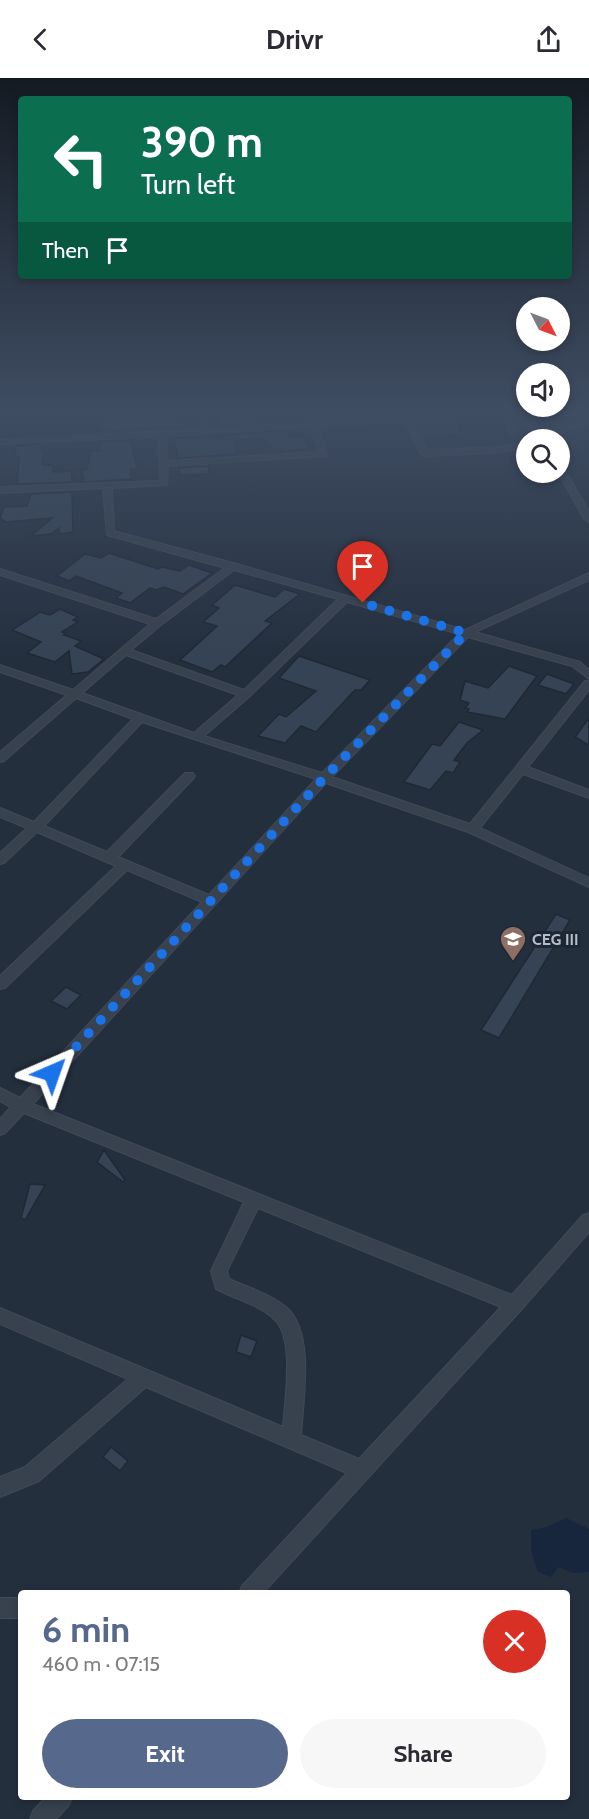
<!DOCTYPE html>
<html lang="en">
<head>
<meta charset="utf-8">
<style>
  body { margin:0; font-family:Cabin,sans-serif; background:#f7f7f7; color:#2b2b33; height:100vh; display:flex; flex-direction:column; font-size:22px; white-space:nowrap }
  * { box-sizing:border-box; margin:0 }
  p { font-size:20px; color:#7c7c81 }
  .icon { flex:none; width:33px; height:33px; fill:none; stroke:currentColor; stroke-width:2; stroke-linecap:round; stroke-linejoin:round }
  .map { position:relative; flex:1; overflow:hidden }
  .side { position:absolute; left:18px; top:1512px; width:552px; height:210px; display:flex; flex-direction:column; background:#fff; border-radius:6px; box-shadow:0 3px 9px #0003 }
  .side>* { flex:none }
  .guide { position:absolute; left:18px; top:18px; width:554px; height:183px; border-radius:6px; box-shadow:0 3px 9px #0003; background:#0b6e4f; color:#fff; overflow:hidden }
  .needle { width:39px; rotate:132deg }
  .fabs { position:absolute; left:516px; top:219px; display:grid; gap:12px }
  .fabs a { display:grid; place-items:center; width:54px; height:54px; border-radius:50%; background:#fff; box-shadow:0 3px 9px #0003; font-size:30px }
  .pin { position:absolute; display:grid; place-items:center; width:51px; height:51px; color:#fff; margin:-62px -26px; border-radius:50% 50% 50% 0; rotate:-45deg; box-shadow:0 0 6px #0007 }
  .pin .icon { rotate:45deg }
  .me { position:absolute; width:66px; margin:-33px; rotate:43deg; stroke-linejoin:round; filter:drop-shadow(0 0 4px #0008) }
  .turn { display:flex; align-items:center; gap:21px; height:126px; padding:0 24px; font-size:27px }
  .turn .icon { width:78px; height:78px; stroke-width:2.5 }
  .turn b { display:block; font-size:42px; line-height:51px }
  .then { display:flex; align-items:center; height:57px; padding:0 24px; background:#0003; gap:12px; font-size:22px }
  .round { display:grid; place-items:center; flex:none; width:63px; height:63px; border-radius:32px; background:#f7f7f7 }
  .head { display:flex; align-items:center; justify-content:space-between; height:102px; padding:0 24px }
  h1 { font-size:36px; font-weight:700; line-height:45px; color:#56698c }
  .button { display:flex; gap:12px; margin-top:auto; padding:12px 24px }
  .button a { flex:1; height:69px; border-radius:36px; background:#56698c; color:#fff; font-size:24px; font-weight:700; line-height:69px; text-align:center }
  .button a+a { background:#f7f7f7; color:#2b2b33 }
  header { display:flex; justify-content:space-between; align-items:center; height:78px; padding:0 24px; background:#fff; font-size:27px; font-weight:700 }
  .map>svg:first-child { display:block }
</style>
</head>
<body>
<header><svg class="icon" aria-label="back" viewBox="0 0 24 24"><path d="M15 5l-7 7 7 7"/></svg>Drivr<svg class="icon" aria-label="share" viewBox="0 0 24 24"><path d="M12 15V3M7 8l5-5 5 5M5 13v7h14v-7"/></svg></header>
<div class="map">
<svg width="589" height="1741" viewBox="0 0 589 1741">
  <rect width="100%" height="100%" fill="#242f3e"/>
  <polygon fill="#17263c" points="566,1440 589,1451 589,1494 573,1495 558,1489 551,1499 538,1494 531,1473 531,1452 547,1449"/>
  <g fill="#364354" stroke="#1f2835" stroke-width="1.5">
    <polygon points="123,333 178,333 178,342 182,342 183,350 135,350 128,353 101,354 99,341 114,340 113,337 123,336"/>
    <polygon points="221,333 257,333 257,342 286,341 287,343 220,348"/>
    <polygon points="415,333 446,333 450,339 461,339 459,357 428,355 423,359 415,342"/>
    <polygon points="504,339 520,341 514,360 505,356"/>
    <polygon points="287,353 290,353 290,359 304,359 308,371 282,373 281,371 271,370 264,361 239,361 239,363 234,363 237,376 178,380 174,360 224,361 223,357"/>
    <polygon points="130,362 138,391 130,391 132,401 84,404 82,392 87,391 91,373 100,373 100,364"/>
    <polygon points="41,366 40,372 43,372 42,387 53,387 53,394 72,393 72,404 17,406 19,378 16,379 15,368"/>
    <polygon points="209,388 209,396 180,397 179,390"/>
    <polygon points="72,414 73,454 59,456 59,450 51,456 31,458 52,440 6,444 0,440 4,429 27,428 31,416"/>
    <polygon points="109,475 158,491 162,489 180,493 189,487 212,495 183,516 164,509 156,512 150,510 130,525 116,520 122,515 76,498 69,503 57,498 85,476 101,480"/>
    <polygon points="235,507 275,519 284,511 300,516 265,543 272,545 225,589 221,587 212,594 180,582 217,548 203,544 219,530 212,527"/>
    <polygon points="60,531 78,539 73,542 78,544 62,554 66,556 64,557 81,563 75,568 104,581 88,594 72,596 69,573 55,584 27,575 41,564 12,552 40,534 50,537"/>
    <polygon points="299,578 370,602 361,612 355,612 316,654 301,648 285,665 258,658 279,636 286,639 316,613 279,600"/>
    <polygon points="509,588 537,598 505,641 467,634 469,631 465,630 469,625 460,622 465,603 488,610"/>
    <polygon points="547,596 574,606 566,616 538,607"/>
    <polygon points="589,640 589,667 575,659"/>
    <polygon points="459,644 483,652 467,665 454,682 460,684 453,695 446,693 430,712 404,704 432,666 440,668"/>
    <polygon points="556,836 570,842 499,960 481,952"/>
    <polygon points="66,909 81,917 67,931 51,923"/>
    <polygon points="104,1072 125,1102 123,1104 97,1084"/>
    <polygon points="30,1106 45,1107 25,1142 21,1140"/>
    <polygon points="241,1257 257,1263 251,1279 236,1274"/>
    <polygon points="111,1369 128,1383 120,1393 103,1379"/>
  </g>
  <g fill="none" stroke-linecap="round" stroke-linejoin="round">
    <g stroke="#414a57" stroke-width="2">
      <g id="street">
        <path d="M 199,333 L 207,333 L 208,351 L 309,344 L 305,333 L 313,333 L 317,343 L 402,338 L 400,333 L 408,333 L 427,372 L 495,369 L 526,365 L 526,369 L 495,375 L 424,378 L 420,375 L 405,343 L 318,348 L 327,378 L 168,388 L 167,407 L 112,410 L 114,453 L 237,486 L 465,552 L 589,495 L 589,502 L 475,554 L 580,584 L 589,592 L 589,601 L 572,588 L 468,559 L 332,699 L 470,746 L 585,603 L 589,602 L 589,612 L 528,689 L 589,712 L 589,720 L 523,696 L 480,750 L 589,800 L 589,809 L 468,754 L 326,705 L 33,1026 L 512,1217 L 583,1137 L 589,1135 L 589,1154 L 521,1232 L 263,1515 L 239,1515 L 242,1508 L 347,1395 L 146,1309 L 39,1403 L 0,1419 L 0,1399 L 25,1389 L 128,1301 L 0,1246 L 0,1230 L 283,1349 C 285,1322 295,1259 274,1241 C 258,1226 235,1221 216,1211 L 211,1193 L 244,1124 L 24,1035 L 5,1055 L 0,1057 L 0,1041 L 11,1029 L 0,1023 L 0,1010 L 20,1020 L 202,824 L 127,792 L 5,910 L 0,911 L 0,898 L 116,788 L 37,754 L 4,785 L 0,786 L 0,775 L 27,750 L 0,739 L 0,730 L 34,744 L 133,641 L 76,620 L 4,683 L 0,684 L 0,674 L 67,617 L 0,594 L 0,587 L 73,612 L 150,546 L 0,497 L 0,491 L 156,541 L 225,490 L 107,457 L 103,410 L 0,415 L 0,409 L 160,403 L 158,359 L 0,366 L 0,362 L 200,351 ZM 310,349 L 319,374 L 167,383 L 166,358 ZM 234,492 L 338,521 L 244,612 L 131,572 L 161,547 ZM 347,524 L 459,556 L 322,695 L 204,658 L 250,618 ZM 126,577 L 238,617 L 194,655 L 82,615 ZM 142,644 L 316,701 L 209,817 L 118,779 L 193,701 L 195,698 L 193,695 L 185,695 L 107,774 L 44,748 ZM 258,1130 L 501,1229 L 359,1381 L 301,1357 C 303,1323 315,1255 287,1230 C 271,1216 249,1210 229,1201 L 227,1193 Z"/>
        <polygon points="520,333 528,333 543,357 564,347 589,343 589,347 569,351 548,362 536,362"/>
        <polygon points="560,388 564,391 589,433 589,444 584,441 558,394"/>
        <rect x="0" y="1520" width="21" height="20"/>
        <polygon points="46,1719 72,1719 69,1727 56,1741 30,1741 33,1733"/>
      </g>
    </g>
    <use href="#street" fill="#38414e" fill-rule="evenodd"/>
  </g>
  <linearGradient id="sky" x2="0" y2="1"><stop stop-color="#141a22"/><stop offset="0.58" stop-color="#3f4d63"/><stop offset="1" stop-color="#3f4d63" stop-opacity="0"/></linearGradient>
  <rect width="589" height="576" fill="url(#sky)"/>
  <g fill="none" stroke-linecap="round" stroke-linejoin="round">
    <polyline stroke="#1a73e8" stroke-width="10" stroke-dasharray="0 18" points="52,995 324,700 466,555 363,525"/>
  </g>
  <defs>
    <g id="school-pin" transform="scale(1.35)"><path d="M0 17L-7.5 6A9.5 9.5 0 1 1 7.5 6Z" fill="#8d6e63" stroke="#1d2633"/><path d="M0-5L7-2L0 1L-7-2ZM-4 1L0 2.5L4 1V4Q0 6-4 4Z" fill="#fff"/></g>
  </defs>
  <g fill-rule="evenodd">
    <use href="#school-pin" x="513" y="861"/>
  </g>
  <g text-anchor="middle" stroke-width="6" stroke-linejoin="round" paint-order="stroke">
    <g font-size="16" font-weight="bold" fill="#b4bcc9" stroke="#1d2633" text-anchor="start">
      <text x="532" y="867">CEG III</text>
    </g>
  </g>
</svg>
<div class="fabs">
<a><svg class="needle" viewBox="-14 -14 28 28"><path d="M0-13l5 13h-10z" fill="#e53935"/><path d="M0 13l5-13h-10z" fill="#7c7c81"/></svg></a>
<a><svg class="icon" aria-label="sound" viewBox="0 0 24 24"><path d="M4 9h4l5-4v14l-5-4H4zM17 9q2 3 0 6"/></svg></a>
<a><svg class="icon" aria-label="search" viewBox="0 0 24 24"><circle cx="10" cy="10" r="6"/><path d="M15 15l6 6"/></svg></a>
</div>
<div class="pin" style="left:363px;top:525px;background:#d93025"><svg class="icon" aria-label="arrive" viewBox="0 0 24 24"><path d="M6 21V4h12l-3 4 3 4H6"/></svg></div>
<svg class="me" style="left:52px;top:995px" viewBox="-20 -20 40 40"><path d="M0-17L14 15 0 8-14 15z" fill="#1a73e8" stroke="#fff" stroke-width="4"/></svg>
<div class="guide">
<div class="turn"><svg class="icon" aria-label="left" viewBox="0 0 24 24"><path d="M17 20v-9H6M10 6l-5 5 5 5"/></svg><div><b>390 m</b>Turn left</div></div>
<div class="then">Then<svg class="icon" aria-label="arrive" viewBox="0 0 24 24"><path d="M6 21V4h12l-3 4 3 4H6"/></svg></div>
</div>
<section class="side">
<div class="head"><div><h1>6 min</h1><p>460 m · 07:15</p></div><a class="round" style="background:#d93025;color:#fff"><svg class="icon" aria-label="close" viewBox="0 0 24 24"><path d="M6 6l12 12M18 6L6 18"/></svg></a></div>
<div class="button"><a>Exit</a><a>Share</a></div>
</section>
</div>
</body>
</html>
